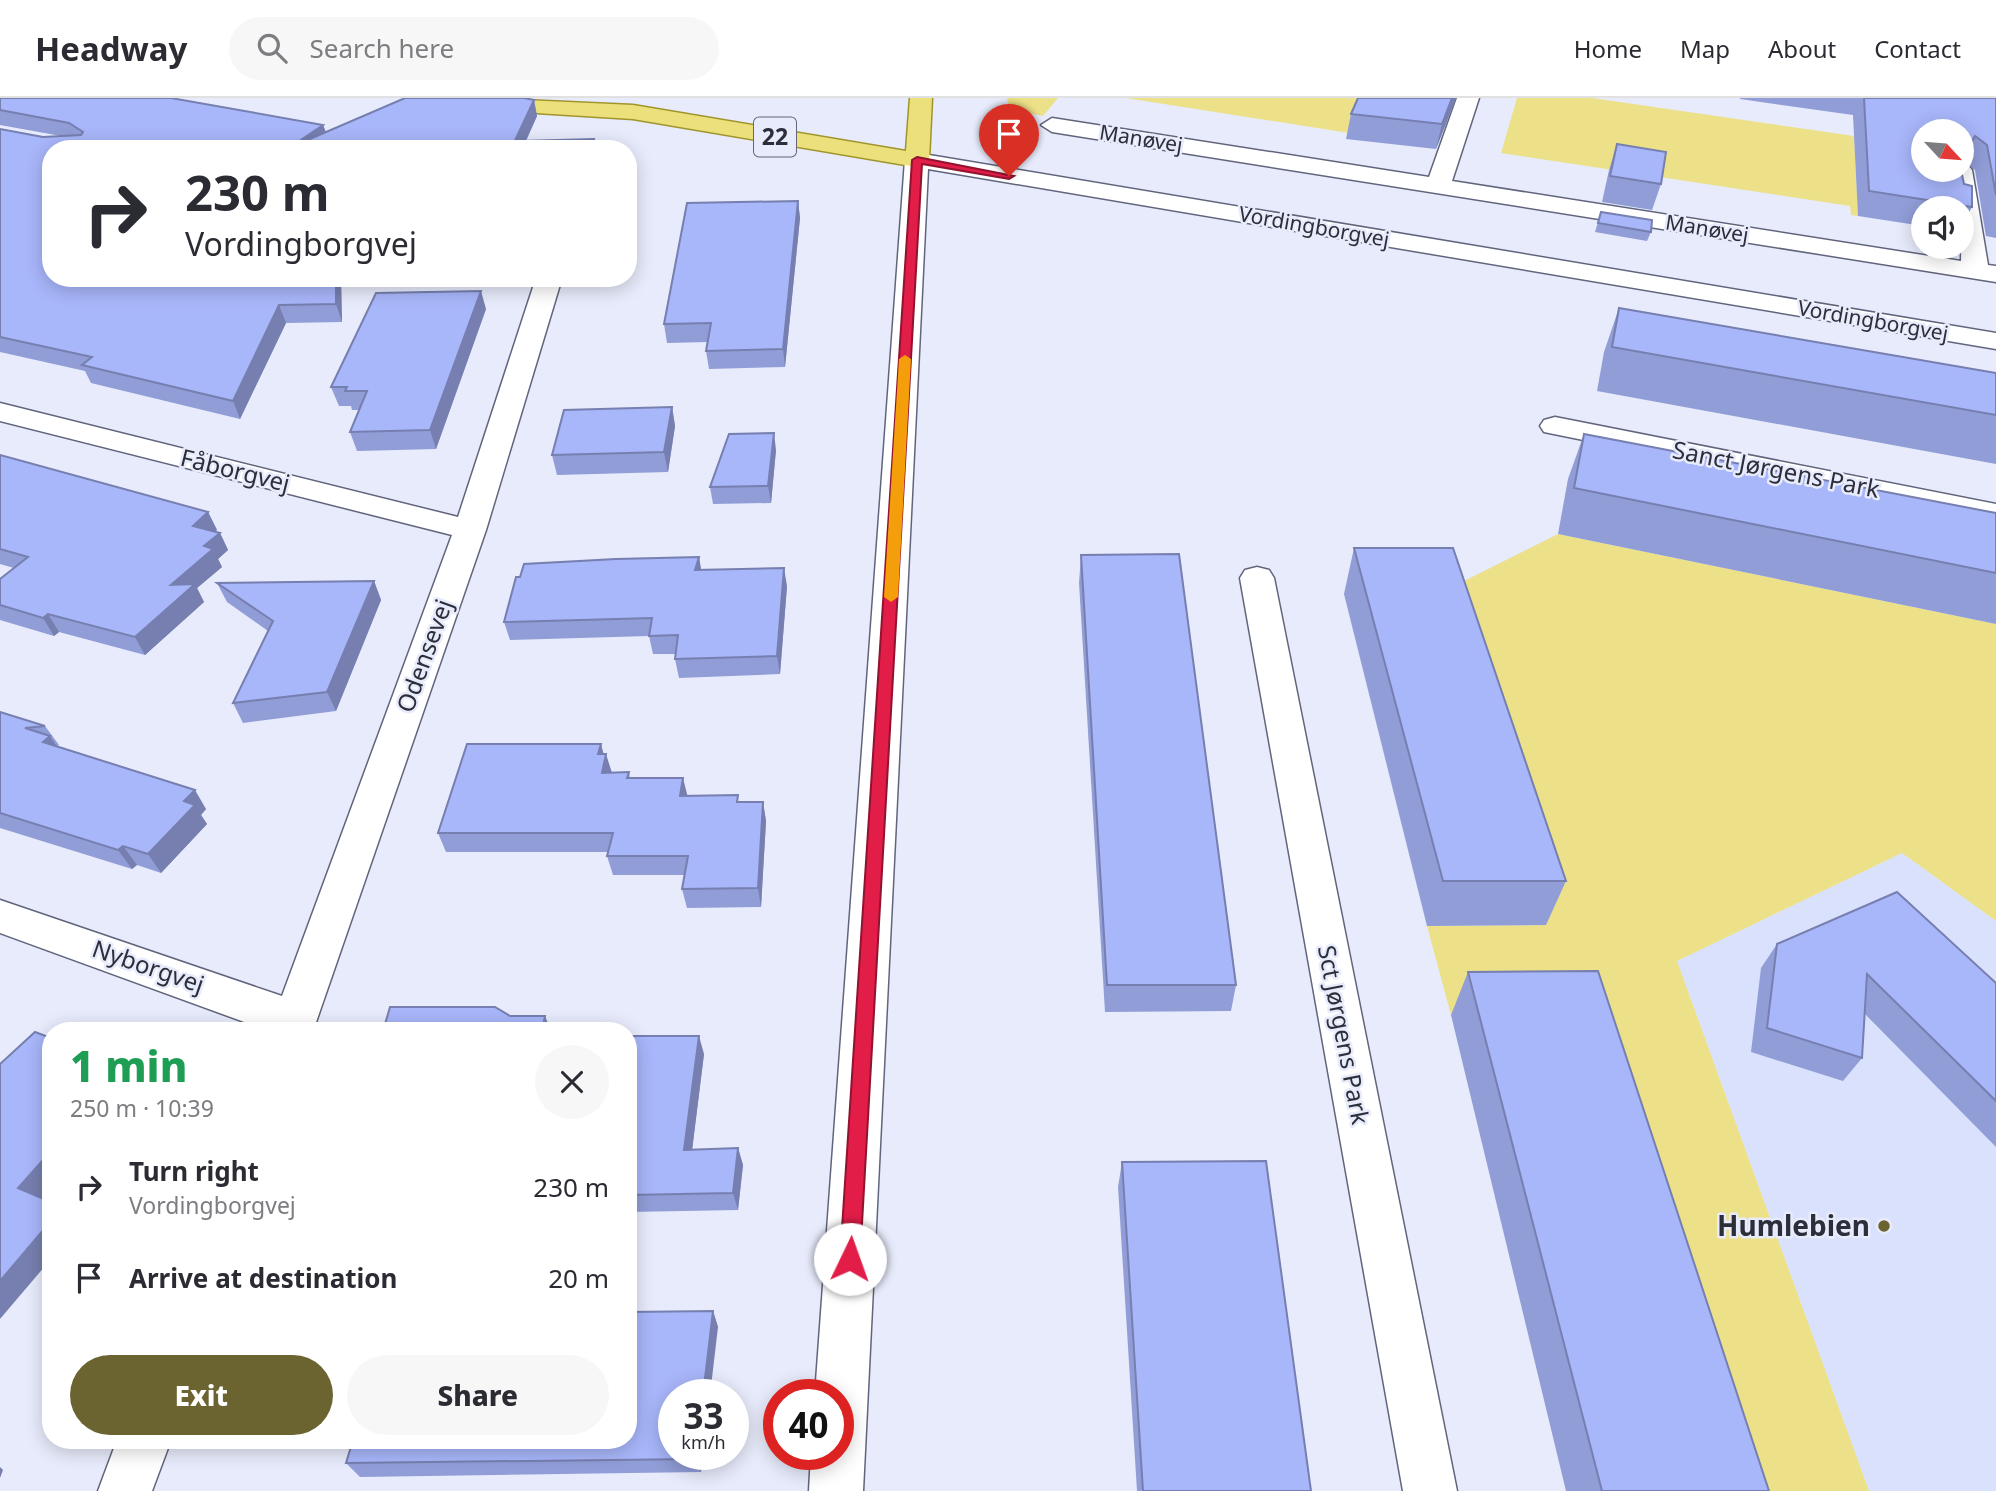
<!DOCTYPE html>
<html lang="en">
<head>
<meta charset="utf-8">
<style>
  body { margin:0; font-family:"Noto Sans",sans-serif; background:#f7f7f7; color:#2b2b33; height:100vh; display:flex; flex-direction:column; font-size:26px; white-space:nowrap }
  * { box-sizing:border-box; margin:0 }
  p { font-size:23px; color:#7c7c81 }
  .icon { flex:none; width:38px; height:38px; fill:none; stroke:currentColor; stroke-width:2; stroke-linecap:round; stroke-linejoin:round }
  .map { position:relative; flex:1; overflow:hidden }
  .panel { position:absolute; left:42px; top:924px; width:595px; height:427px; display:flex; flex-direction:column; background:#fff; border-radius:28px; box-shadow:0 4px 18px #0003 }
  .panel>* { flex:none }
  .guide { position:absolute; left:42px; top:42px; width:595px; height:147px; border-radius:28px; box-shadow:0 4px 18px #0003; background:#fff; color:#2b2b33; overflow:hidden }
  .needle { width:46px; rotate:116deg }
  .controls { position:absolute; left:1911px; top:21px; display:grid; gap:14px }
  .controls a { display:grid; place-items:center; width:63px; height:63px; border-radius:50%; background:#fff; box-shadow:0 4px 18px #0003; font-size:35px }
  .speed { position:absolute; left:658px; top:1281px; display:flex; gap:14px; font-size:35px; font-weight:700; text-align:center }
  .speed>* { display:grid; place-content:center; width:91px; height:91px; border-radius:50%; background:#fff; box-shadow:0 4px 18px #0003; line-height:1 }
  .speed small { font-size:18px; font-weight:400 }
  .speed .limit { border:10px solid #d22; background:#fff; color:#111 }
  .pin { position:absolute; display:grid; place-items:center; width:60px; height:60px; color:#fff; margin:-72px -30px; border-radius:50% 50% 50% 0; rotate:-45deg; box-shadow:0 0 7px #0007 }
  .pin .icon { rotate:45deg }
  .me { position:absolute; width:77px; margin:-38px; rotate:3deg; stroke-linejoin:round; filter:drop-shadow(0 0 5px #0008) }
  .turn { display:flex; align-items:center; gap:24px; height:147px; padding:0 28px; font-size:32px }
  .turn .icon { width:91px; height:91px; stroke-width:2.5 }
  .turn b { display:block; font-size:49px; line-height:60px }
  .round { display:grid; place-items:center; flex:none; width:74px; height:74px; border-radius:37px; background:#f7f7f7 }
  .summary { display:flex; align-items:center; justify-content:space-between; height:119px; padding:0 28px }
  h1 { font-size:42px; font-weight:800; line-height:52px; color:#1e9e55 }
  .cta { display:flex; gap:14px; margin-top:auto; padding:14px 28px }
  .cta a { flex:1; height:80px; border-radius:42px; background:#6b6431; color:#fff; font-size:28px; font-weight:800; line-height:80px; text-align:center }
  .cta a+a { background:#f7f7f7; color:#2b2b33 }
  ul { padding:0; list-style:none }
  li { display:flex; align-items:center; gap:21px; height:91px; padding:0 28px }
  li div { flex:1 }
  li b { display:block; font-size:26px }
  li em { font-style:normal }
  header { display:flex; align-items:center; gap:42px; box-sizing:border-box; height:98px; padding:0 35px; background:#fff; border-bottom:2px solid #e1e1e2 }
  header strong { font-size:33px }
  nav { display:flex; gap:38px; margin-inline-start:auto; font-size:24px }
  .search { width:490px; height:63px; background:#f7f7f7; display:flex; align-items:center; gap:18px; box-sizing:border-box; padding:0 24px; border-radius:38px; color:#7c7c81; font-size:26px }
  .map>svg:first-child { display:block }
</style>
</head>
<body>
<header>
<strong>Headway</strong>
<div class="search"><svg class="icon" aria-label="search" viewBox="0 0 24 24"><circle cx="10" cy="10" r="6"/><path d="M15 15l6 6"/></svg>Search here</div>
<nav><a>Home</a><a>Map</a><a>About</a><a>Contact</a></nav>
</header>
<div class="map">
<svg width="1996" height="1393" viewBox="0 0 1996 1393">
  <rect width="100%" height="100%" fill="#e7ebfb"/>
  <polygon fill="#dae1fd" points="1902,755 1996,823 1996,1393 1869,1393 1677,863"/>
  <g fill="#ece188">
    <polygon points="1007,0 1058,0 1043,18 1009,11"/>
    <polygon points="1126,0 1366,0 1349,35"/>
    <polygon points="1517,0 1592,0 1854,38 1858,118 1851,117 1850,108 1501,55"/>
    <polygon points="1558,436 1996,526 1996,823 1902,755 1677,863 1869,1393 1723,1393 1451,917 1427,828 1545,827 1440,495"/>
  </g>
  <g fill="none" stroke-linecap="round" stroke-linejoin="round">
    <g stroke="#60657d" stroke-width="3">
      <g id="street">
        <polygon points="1457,0 1479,0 1452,83 1961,163 1962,110 1954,110 1948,72 1962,72 1962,65 1968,67 1972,72 1988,167 1996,168 1996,184 1052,34 1041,27 1052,20 1429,79"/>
        <polygon points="536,180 562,180 486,432 313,933 269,933 0,835 0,802 282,898 452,437 0,323 0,305 458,419"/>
        <polygon points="1555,319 1996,406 1996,426 1544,334 1540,328 1544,322"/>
        <polygon points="1257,469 1269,472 1274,480 1457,1393 1403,1393 1240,480 1245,472"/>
        <polygon points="117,1342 171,1342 152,1393 98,1393"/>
      </g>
    </g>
    <g stroke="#60657d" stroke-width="3">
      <polygon id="secondary" points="917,55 1996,235 1996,251 928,71 863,1393 809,1393 811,1356 838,1356 838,1297 815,1297 905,62 909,57"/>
    </g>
    <g stroke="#a0952b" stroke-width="3">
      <polygon id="primary" points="479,0 633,7 906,53 910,0 932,0 929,62 925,67 917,69 633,21 536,15 482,5"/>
    </g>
    <use href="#street" fill="#fff" fill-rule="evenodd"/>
    <use href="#secondary" fill="#fff" fill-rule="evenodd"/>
    <use href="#primary" fill="#ece07c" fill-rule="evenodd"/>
  </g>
  <g fill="#909dd7">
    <polygon points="0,0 323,27 326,34 405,0 546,0 525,0 534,2 537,18 526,43 51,51 51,180 341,180 342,224 286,225 240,321 91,285 85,273 0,254 0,31 43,39 61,38 0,27"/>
    <polygon points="1358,0 1456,0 1436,51 1346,41 1351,16"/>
    <polygon points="1740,0 1996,0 1996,140 1986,138 1975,72 1963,63 1962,65 1962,33 1923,33 1964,86 1972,109 1962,128 1962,110 1923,110 1923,128 1858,118 1853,17 1740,1"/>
    <polygon points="1617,46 1661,86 1652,112 1602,104 1609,72"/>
    <polygon points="798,103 800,120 785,269 709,271 706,253 708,244 667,245 664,226"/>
    <polygon points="1601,114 1651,134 1647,143 1595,134"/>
    <polygon points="1619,210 1996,275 1996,366 1597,293 1604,254"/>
    <polygon points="486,211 436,351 357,353 350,334 359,312 352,312 351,308 339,308 331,289"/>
    <polygon points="672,309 675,328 668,374 557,377 552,357"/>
    <polygon points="1584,336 1996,415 1996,526 1558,436 1568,381"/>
    <polygon points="776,352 771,405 713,406 710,389"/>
    <polygon points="0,357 208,414 217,432 215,433 220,435 228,452 218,461 222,469 197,490 204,504 145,557 59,534 54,538 0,522 0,481 14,470 0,466"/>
    <polygon points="1354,450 1566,783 1546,827 1427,828 1344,496"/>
    <polygon points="1081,457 1236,887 1231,913 1105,914 1079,485"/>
    <polygon points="699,459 701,471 787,488 780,576 679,580 675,561 676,556 653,556 649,538 510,542 504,524"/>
    <polygon points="374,483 381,502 336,613 243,625 233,605 268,533 227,504 217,485"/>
    <polygon points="0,614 45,628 59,647 57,648 206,711 201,717 207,726 161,775 137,767 132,771 0,730"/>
    <polygon points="604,656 612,675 629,674 630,680 687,698 739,704 763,704 766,723 761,809 687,810 682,791 684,777 613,777 607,758 608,754 446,754 438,735"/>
    <polygon points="1777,846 1996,885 1996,1049 1865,916 1862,960 1843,983 1751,954 1761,870"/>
    <polygon points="1468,874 1769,1393 1566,1393 1451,917"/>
    <polygon points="628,938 704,956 692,1052 738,1050 743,1067 738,1112 628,1114"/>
    <polygon points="1122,1064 1311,1393 1137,1393 1118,1089"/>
    <polygon points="713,1213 718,1229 674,1356 703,1356 701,1374 360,1379 346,1365"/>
  </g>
  <g fill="#767faf">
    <polygon points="1452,0 1456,0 1436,51 1442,26"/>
    <polygon points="534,2 537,18 522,51 511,51"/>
    <polygon points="323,27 329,43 289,50"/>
    <polygon points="594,41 596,51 591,51"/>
    <polygon points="1971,45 1962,65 1962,47"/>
    <polygon points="798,103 800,120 785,269 783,251"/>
    <polygon points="336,180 341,180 342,224 336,206"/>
    <polygon points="481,193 486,211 436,351 430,332"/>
    <polygon points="279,207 286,225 240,321 233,303"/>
    <polygon points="672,309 675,328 668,374 664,354"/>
    <polygon points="774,335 776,352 771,405 768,388"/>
    <polygon points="208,414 217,432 202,445 193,428"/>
    <polygon points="220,435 228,452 218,461 222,469 197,490 204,504 145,557 135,539 171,487 204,448"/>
    <polygon points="699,459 702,478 695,472"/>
    <polygon points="784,470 787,488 780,576 777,558"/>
    <polygon points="374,483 381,502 336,613 327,594"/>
    <polygon points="48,516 59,534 54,538 43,520"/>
    <polygon points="50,638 63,658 43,644"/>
    <polygon points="601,646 605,661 606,656 612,675 602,675 598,656"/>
    <polygon points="683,680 688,700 680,698"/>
    <polygon points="195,692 206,711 201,717 207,726 161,775 148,756 184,703"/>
    <polygon points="763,704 766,723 761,809 758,790"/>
    <polygon points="123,748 137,767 132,771 118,752"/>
    <polygon points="545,918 551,933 542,933"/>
    <polygon points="699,938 704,956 690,1069 684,1052"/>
    <polygon points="738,1050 743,1067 738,1112 733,1095"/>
    <polygon points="51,1053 51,1090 35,1107 18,1090"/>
    <polygon points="51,1123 51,1161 0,1221 0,1183"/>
    <polygon points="713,1213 718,1229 710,1297 703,1297"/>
    <polygon points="695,1356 703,1356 701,1374 695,1361"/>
    <polygon points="0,1369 3,1372 0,1380"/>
  </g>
  <g fill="#a8b6fa" stroke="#767faf" stroke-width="2">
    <polygon points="0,0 171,0 323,27 289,50 405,0 524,0 534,2 511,51 51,51 51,180 336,180 336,206 279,207 233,303 82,267 92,259 0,239 0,31 43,39 81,37 83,34 69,25 0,12"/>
    <polygon points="1358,0 1452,0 1442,26 1351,16"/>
    <polygon points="1864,0 1996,0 1996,97 1987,47 1975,38 1971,45 1962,47 1962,33 1923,33 1923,72 1961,72 1964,86 1972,88 1972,109 1869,93"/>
    <polygon points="594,41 591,51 518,51 521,43"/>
    <polygon points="1617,46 1666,54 1661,86 1610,78"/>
    <polygon points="798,103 783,251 706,253 711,225 664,226 687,105"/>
    <polygon points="1601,114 1652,122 1651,134 1598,125"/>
    <polygon points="481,193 430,332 350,334 367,293 345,293 347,289 331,289 376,195"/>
    <polygon points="1619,210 1996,275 1996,317 1612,249"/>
    <polygon points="672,309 664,354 552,357 564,312"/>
    <polygon points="774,335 768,388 710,389 729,336"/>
    <polygon points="1584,336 1996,415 1996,475 1574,390"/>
    <polygon points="0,357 208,414 193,428 220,435 204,448 213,451 171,487 195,486 135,539 48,516 43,520 0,507 0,481 28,459 0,451"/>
    <polygon points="1354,450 1453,450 1566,783 1443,783"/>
    <polygon points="1179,456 1236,887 1107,887 1081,457"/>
    <polygon points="699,459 695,472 784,470 777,558 675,561 678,537 649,538 652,520 504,524 516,479 520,479 524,466 616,461"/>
    <polygon points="374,483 327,594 233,605 273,523 217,485"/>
    <polygon points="0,614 45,628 25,630 50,638 43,644 195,692 184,703 195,707 148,756 123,748 118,752 0,715"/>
    <polygon points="467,646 601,646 598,656 606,656 602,675 629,674 627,680 683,680 680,698 738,697 737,704 763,704 758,790 682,791 688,758 607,758 613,735 438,735"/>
    <polygon points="1897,794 1996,885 1996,1003 1867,876 1862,960 1767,930 1777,846"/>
    <polygon points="1598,873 1769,1393 1602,1393 1468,874"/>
    <polygon points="390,909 495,909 510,918 545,918 542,933 383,933"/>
    <polygon points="35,934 51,940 51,1053 18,1090 51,1104 51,1123 0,1183 0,966"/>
    <polygon points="628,938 699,938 684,1052 738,1050 733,1095 628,1097"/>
    <polygon points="1266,1063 1311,1393 1143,1393 1122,1064"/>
    <polygon points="713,1213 703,1297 674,1297 674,1356 695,1356 695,1361 346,1365 353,1342 628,1342 628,1214"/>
  </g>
  <polygon fill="#e11d48" stroke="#92132f" stroke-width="2" points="917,59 1014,78 1009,81 922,66 860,1161 857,1168 850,1171 843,1168 840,1161 912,62"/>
  <polygon fill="#f59e0b" points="905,257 911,261 898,499 891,504 884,499 899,261"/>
  <circle fill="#6b6431" stroke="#e7ebfb" stroke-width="2.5" cx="1884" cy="1128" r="7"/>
  <g text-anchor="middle" stroke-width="5" stroke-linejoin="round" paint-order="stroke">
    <g font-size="21" fill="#2c2e39" stroke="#e7ebfb">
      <text transform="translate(1141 41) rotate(9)" y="7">Manøvej</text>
      <text transform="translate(1314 129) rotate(10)" y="7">Vordingborgvej</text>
      <text transform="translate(1707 131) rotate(9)" y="7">Manøvej</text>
      <text transform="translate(1873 223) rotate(10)" y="7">Vordingborgvej</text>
    </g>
    <rect fill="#e7ebfb" stroke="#646773" stroke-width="2" x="754" y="19.5" width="42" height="39" rx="5"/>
    <g font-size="23" font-weight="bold" fill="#2c2e39">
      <text x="775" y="47">22</text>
    </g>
    <g font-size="24" fill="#2c2e39" stroke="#e7ebfb">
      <text transform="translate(1776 372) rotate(11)" y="8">Sanct Jørgens Park</text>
      <text transform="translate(235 373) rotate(14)" y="8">Fåborgvej</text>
      <text transform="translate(425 558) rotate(-70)" y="8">Odensevej</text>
      <text transform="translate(148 869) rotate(19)" y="8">Nyborgvej</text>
      <text transform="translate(1343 937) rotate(79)" y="8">Sct Jørgens Park</text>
    </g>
    <g font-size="28" font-weight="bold" fill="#2c2e39" stroke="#e7ebfb" text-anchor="end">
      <text x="1870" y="1138">Humlebien</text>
    </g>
  </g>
</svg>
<div class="controls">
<a><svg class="needle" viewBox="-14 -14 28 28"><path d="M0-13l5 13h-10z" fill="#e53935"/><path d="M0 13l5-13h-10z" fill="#7c7c81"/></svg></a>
<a><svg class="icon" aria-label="sound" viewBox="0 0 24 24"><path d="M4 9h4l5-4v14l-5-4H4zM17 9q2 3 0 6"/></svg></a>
</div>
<div class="speed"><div>33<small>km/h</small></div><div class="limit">40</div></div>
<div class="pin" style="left:1009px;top:78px;background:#d93025"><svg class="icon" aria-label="arrive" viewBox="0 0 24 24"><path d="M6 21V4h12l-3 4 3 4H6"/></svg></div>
<svg class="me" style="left:850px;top:1161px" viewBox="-20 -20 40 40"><circle r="19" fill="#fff"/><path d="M0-13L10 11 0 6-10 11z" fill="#e11d48"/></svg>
<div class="guide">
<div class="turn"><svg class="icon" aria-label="right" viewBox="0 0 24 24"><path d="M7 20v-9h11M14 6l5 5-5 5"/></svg><div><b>230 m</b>Vordingborgvej</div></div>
</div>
<section class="panel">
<div class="summary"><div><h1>1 min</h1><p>250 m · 10:39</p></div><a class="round"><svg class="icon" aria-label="close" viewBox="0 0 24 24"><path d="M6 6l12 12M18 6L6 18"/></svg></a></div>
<ul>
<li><svg class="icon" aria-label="right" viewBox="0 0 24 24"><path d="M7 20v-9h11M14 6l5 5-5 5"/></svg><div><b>Turn right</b><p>Vordingborgvej</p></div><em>230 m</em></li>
<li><svg class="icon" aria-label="arrive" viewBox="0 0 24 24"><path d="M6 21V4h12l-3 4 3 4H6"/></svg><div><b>Arrive at destination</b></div><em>20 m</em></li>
</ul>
<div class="cta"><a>Exit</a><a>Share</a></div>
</section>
</div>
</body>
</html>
